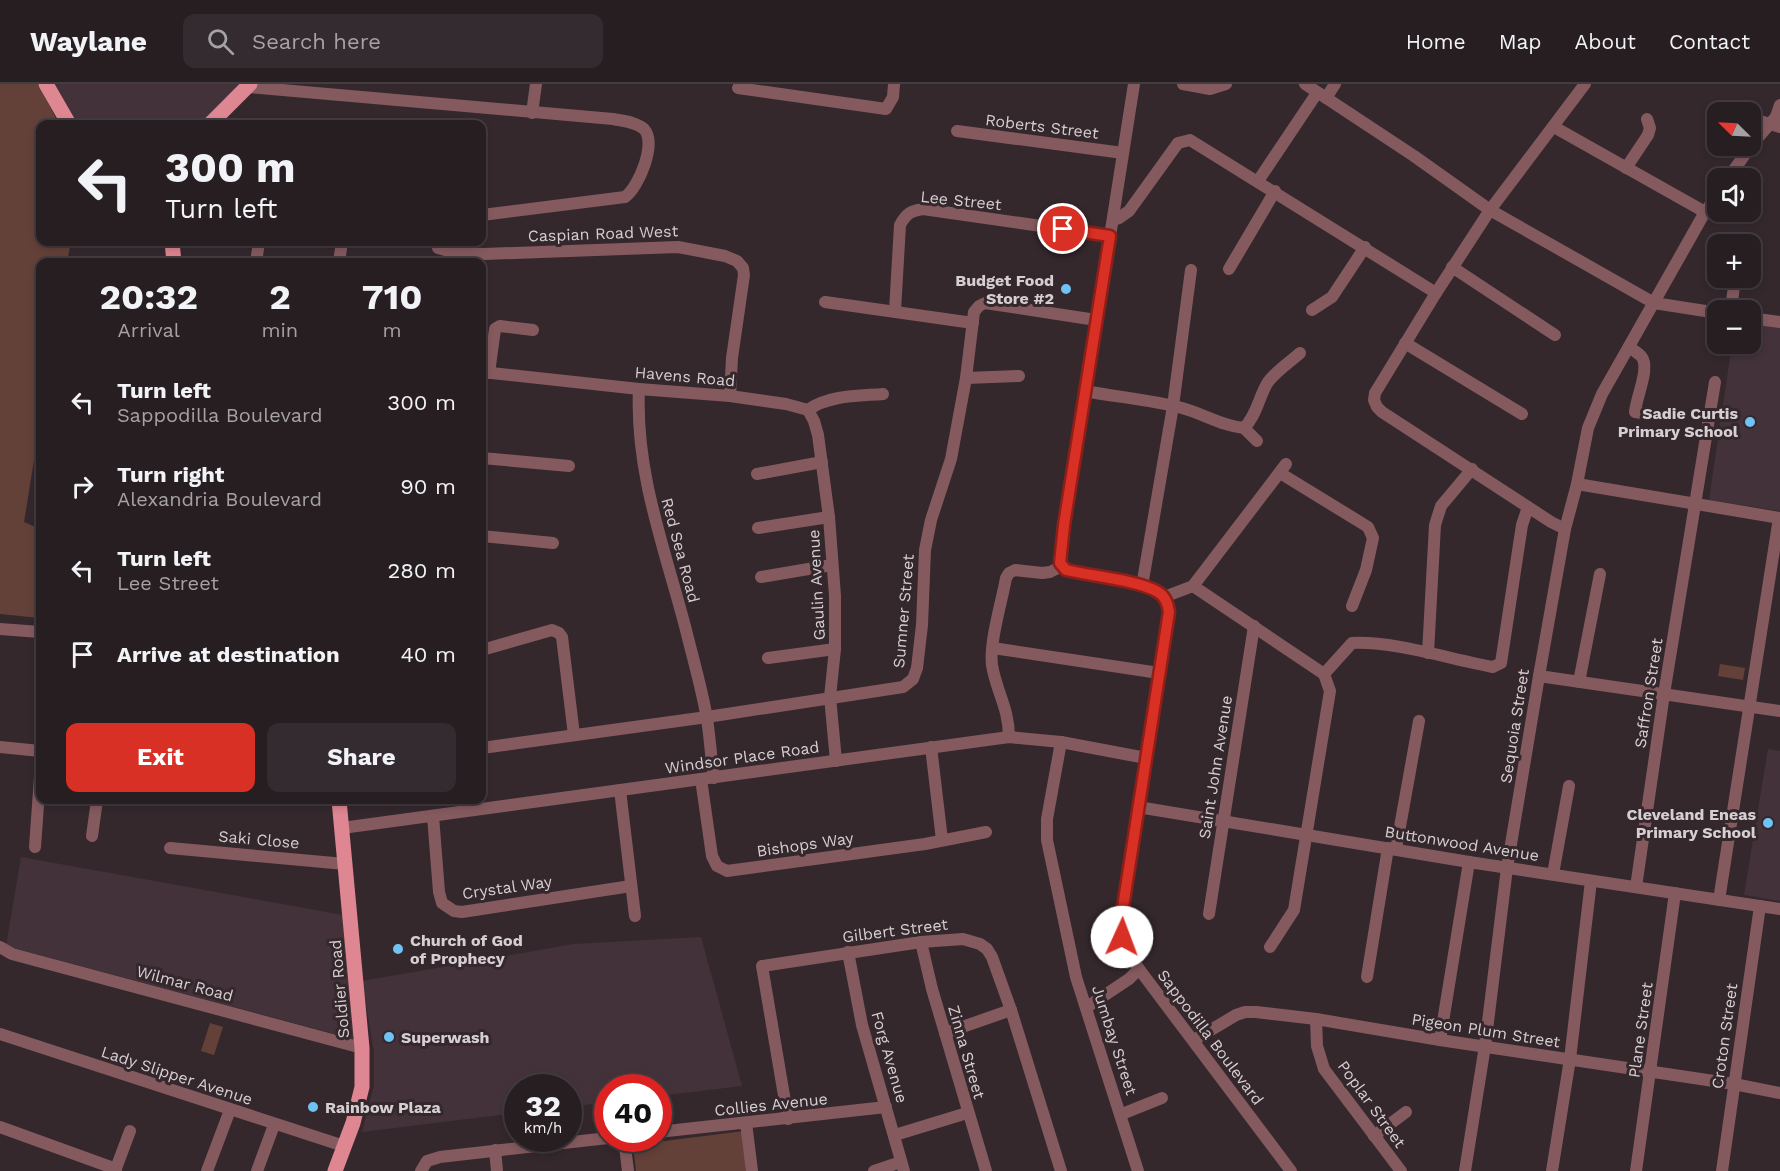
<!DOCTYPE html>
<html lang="en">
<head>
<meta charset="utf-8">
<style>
  body { margin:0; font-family:"Work Sans",sans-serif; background:#332b2f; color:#f1f3f6; height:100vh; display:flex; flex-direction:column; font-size:22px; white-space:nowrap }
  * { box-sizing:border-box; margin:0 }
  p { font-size:20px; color:#a4a2a5 }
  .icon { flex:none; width:33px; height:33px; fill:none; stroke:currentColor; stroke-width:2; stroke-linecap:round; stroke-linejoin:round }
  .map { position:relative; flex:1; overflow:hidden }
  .details { position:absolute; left:36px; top:174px; width:450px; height:546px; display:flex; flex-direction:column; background:#271e22; border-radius:12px; box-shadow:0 3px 9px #0003,0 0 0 2px #433c40 }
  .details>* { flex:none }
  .guide { position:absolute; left:36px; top:36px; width:450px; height:126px; border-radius:12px; box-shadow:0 3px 9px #0003,0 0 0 2px #433c40; background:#271e22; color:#f1f3f6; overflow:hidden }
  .needle { width:39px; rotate:294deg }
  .tools { position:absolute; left:1707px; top:18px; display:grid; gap:12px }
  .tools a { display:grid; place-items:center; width:54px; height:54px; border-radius:12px; background:#271e22; box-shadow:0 3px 9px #0003,0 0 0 2px #433c40; font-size:30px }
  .speed { position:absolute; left:504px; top:990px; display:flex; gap:12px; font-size:30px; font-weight:700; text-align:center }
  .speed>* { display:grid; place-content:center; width:78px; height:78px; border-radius:50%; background:#271e22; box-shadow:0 3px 9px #0003,0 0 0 2px #433c40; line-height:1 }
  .speed small { font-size:15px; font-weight:400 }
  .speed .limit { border:9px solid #d22; background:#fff; color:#111 }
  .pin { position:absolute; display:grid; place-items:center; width:51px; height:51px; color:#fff; margin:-26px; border:3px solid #fff; border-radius:50%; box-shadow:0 2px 6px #0007 }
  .me { position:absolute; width:66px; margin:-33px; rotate:2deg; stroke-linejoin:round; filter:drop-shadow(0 0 4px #0008) }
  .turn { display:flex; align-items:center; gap:21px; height:126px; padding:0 30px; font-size:27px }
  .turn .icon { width:78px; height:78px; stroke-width:2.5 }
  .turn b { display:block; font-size:42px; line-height:51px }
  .eta { display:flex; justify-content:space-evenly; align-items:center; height:102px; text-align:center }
  .eta b { font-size:36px; font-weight:700; line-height:42px }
  .cta { display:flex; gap:12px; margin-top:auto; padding:12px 30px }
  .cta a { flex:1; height:69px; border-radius:12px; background:#d93025; color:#fff; font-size:24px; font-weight:700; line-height:69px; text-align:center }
  .cta a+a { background:#332b2f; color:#f1f3f6 }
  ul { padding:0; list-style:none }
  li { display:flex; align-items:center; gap:18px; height:84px; padding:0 30px }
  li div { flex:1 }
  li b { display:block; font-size:22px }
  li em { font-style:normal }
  header { display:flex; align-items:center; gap:36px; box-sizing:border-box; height:84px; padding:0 30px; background:#271e22; border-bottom:2px solid #433c40 }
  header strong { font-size:28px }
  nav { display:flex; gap:33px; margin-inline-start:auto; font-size:21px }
  .search { width:420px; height:54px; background:#332b2f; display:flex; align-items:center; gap:15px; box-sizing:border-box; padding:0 21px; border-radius:12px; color:#a4a2a5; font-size:22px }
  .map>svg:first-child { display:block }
</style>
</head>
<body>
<header>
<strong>Waylane</strong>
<div class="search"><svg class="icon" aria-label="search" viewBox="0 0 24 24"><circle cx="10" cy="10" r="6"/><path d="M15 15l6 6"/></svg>Search here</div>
<nav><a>Home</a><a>Map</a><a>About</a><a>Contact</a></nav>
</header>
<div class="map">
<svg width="1780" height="1087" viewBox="0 0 1780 1087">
  <rect width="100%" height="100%" fill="#34282d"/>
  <g fill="#43323a">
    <polygon points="55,0 240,0 200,40 76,40"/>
    <polygon points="1751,238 1780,243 1780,427 1709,416 1732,260 1750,260"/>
    <polygon points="1768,665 1780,667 1780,817 1744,811"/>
    <polygon points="21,773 343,831 354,955 6,862"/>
    <polygon points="701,853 742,1002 659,1012 658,1004 608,1004 607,1018 569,1023 568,1004 518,1004 517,1029 362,1048 374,1001 374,968 362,897 574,860"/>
  </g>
  <g fill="#644138">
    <polygon points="0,0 38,0 59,40 40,40 40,158 71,158 67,178 40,178 40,339 24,438 40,445 40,534 0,530"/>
    <polygon points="1720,580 1745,584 1743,596 1718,592"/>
    <polygon points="210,939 223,943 214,971 201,967"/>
    <polygon points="744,1047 749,1087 636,1087 633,1061"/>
  </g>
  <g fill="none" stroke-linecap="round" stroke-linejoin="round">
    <g stroke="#855a5f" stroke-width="12">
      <polyline points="1183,0 1210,5 1226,0"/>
      <polyline points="1305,0 1414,72 1490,126 1654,219 1718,229"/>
      <path d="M 248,3 L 613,35 C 623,37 636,38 644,45 C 657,59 639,103 625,113 L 482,131"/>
      <polyline points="738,4 886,25 893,13 894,0"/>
      <polyline points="1326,14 1335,0"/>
      <polyline points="1727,26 1733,28"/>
      <polyline points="532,29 536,0"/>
      <polyline points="1750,34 1780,43"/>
      <polyline points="1554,43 1705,128"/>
      <polyline points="957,47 1123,69"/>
      <polyline points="1626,84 1648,51 1650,44 1647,35"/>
      <polyline points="1728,94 1754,58 1776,33 1780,21"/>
      <polyline points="1258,97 1317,9"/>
      <polyline points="1113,136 1119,134 1129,127 1178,59 1190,56 1436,209"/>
      <polyline points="438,164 456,169 484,170 678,163 725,172 737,177 743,184 744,191 732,274 730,312"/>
      <polyline points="256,178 259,158"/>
      <polyline points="339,178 342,158"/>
      <polyline points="1452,183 1555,251"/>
      <polyline points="1229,185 1275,107"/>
      <polyline points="825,218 973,239"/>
      <polyline points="1312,226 1332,213 1365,163"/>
      <polyline points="1731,226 1735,194"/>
      <path d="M 895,227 L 900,141 C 906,130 910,127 923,125 L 1110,152"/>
      <polyline points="1750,234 1780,238"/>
      <polyline points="1405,259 1522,330"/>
      <path d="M 1629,263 C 1633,266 1638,269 1641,272 C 1651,283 1636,313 1635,328 L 1656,331"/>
      <polyline points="482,288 639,305 730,312 786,320 808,326"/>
      <polyline points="489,289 495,245 500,242 533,246"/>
      <polyline points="966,294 1019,292"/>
      <path d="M 639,305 C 635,389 665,465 686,546 C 693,575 702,605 707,635 C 710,654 711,674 714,694"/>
      <path d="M 1085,307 C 1117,313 1151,316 1182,324 C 1204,330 1222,342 1244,344 C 1257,331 1259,312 1268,298 C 1276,287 1290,278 1300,269"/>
      <polyline points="808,326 814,337 818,351 829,433 835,512 835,565 830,613 836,677"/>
      <path d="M 808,326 C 828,311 859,312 883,310"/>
      <polyline points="1244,344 1257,357"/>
      <polyline points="482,374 569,382"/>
      <polyline points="1280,389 1368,443 1373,454 1366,486 1352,522"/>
      <polyline points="757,390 822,378"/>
      <polyline points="1577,400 1780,434"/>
      <polyline points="758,444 829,433"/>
      <polyline points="1565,445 1551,438 1382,328 1377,323 1374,316 1375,309 1436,209 1490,126 1585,0"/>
      <polyline points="482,452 553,459"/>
      <path d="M 1062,482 L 1069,487 C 1092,492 1139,497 1158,508 C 1165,512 1168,520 1169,528 L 1121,836 C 1122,856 1128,869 1139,885 L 1291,1087"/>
      <polyline points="1062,482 1061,463 1134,0"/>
      <polyline points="761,493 832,481"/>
      <polyline points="1142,502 1173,322 1191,186"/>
      <polyline points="1193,502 1324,590 1330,607 1294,826 1270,863"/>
      <polyline points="1164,513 1193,502 1286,380"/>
      <polyline points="0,545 40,548"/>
      <polyline points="993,564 1159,589"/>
      <polyline points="482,566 552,546 559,549 562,553 574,651"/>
      <polyline points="1428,569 1435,441 1441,422 1472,385"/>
      <polyline points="768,574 835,565"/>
      <path d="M 1324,590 L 1352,559 C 1395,557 1449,575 1493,583 L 1501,579 L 1522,441 L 1528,423"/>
      <polyline points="1539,592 1780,627"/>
      <polyline points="1579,598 1600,490"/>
      <path d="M 1009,653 C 1009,624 996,607 992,581 C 989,559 1002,517 1006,494 L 1009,489 L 1015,486 L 1042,489 L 1050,488 L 1062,482"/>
      <polyline points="1061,658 1047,735 1047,756 1076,893 1138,1087"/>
      <polyline points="0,663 40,667"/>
      <polyline points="931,663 942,756"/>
      <polyline points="482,664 707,633 903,603 913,595 917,584 922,541 925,466 931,436 951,375 966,294 974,228 979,222 985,219 1096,236"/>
      <polyline points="701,695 712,772 717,782 727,787 925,760 986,748"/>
      <polyline points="620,706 635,832"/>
      <polyline points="1138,723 1469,778 1780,825"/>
      <polyline points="433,732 439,808 442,819 454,827 462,828 631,802"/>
      <polyline points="342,744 1009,653 1061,658 1146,674"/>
      <polyline points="92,752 97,716"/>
      <polyline points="35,763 40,693"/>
      <polyline points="170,764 345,780"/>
      <polyline points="1396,765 1419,637"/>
      <polyline points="1553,790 1569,702"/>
      <polyline points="1636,803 1664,610 1715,298"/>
      <polyline points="1719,816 1779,434"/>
      <polyline points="1209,830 1254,542"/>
      <polyline points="921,858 932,905 986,1087"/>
      <polyline points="0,863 12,870 362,964"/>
      <polyline points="848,868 862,941 904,1087"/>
      <polyline points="1367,893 1388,764"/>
      <polyline points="1087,923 1129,895 1139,885"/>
      <polyline points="1316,935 1317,962 1324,985 1401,1087"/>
      <polyline points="945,949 1011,926"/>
      <polyline points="0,950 344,1062"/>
      <polyline points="1194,956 1236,931 1245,928 1256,928 1316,935 1440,956 1734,1000 1780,1009"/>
      <polyline points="1440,956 1469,778"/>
      <polyline points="1122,1030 1162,1014"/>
      <polyline points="788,1035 762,882 921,858 963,855 980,860 987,865 992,873 1011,926 1061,1087"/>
      <polyline points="746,1039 752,1087"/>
      <polyline points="0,1043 116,1085"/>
      <polyline points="658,1048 886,1023"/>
      <polyline points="895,1051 967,1029"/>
      <polyline points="1374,1052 1406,1028"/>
      <polyline points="624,1054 628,1087"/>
      <polyline points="495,1066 497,1087"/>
      <polyline points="115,1087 130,1047"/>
      <polyline points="207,1087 230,1026"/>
      <polyline points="257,1087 274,1041"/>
      <polyline points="421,1087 427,1077 440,1073 608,1054"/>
      <polyline points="874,1087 901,1078"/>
      <polyline points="1465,1087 1485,962 1507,784 1539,592 1565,445 1577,400 1588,344 1602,310 1705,128 1718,110"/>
      <polyline points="1552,1087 1570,975 1591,797"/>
      <polyline points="1636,1087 1675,809"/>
      <polyline points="1722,1087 1760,822"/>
    </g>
    <g stroke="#de8691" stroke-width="15">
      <polyline points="46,0 69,40"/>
      <polyline points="210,40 250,0"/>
      <polyline points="172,158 174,178"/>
      <polyline points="335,1087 353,1039 362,1003 362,964 339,716"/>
    </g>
  </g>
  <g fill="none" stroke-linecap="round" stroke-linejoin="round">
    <g stroke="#8d1f18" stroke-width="15">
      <path id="route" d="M 1063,145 L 1110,152 L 1064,441 L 1060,479 L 1066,486 C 1091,492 1138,496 1158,508 C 1165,512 1168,520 1169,528 L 1121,836 L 1122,853"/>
    </g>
    <use href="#route" stroke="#d93025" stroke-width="10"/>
  </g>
  <g fill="#6fc2f4" stroke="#34282d" stroke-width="2">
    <circle cx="1066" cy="205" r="6"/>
    <circle cx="1750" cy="338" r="6"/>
    <circle cx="1768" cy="739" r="6"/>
    <circle cx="398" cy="865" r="6"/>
    <circle cx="389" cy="953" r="6"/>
    <circle cx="313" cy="1023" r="6"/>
  </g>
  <g text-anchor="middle" stroke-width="6" stroke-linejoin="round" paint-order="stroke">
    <g font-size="16" fill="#d6cfd2" stroke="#34282d">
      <text transform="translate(1042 42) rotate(7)" y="6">Roberts Street</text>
      <text transform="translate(961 116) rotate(6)" y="6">Lee Street</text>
      <text transform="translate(603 149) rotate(-2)" y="6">Caspian Road West</text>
      <text transform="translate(685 292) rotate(5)" y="6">Havens Road</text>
      <text transform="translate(681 466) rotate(75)" y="6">Red Sea Road</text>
      <text transform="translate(816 501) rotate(-93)" y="6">Gaulin Avenue</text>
      <text transform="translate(903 527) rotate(-85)" y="6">Sumner Street</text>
      <text transform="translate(1648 609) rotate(-81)" y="6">Saffron Street</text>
      <text transform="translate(1514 642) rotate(-81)" y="6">Sequoia Street</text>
      <text transform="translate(742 673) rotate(-8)" y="6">Windsor Place Road</text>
      <text transform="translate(1215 683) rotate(-81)" y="6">Saint John Avenue</text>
      <text transform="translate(259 755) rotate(5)" y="6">Saki Close</text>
      <text transform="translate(1462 759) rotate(9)" y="6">Buttonwood Avenue</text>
      <text transform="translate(805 760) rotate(-8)" y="6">Bishops Way</text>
      <text transform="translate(507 803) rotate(-8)" y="6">Crystal Way</text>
      <text transform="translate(895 846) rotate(-7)" y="6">Gilbert Street</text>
      <text transform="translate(185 899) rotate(15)" y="6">Wilmar Road</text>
      <text transform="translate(339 905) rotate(-95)" y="6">Soldier Road</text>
      <text transform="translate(1486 946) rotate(9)" y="6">Pigeon Plum Street</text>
      <text transform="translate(1640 946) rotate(-82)" y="6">Plane Street</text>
      <text transform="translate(1724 952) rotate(-82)" y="6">Croton Street</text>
      <text transform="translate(1211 953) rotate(53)" y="6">Sappodilla Boulevard</text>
      <text transform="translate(1115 956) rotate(72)" y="6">Jumbay Street</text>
      <text transform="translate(967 968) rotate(74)" y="6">Zinna Street</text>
      <text transform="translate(890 973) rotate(74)" y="6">Forg Avenue</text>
      <text transform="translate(177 991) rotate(18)" y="6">Lady Slipper Avenue</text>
      <text transform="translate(771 1020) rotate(-6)" y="6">Collies Avenue</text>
      <text transform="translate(1372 1020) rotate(54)" y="6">Poplar Street</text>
    </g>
    <g font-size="16" font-weight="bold" fill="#d6cfd2" stroke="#34282d" text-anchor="end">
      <text x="1054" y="202">Budget Food<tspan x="1054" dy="18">Store #2</tspan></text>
      <text x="1738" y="335">Sadie Curtis<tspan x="1738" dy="18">Primary School</tspan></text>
      <text x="1756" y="736">Cleveland Eneas<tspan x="1756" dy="18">Primary School</tspan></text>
      <text x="410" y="862" text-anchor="start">Church of God<tspan x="410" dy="18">of Prophecy</tspan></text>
      <text x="401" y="959" text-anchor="start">Superwash</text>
      <text x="325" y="1029" text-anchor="start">Rainbow Plaza</text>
    </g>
  </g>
</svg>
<div class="tools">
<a><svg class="needle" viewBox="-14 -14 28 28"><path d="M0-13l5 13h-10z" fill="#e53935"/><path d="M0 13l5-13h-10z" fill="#a4a2a5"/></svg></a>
<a><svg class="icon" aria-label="sound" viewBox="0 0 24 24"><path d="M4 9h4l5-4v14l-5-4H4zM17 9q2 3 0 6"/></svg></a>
<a>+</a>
<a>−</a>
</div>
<div class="speed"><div>32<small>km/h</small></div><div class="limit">40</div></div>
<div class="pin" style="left:1063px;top:145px;background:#d93025"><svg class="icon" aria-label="arrive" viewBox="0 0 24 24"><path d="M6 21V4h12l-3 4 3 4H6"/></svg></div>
<svg class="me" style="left:1122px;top:853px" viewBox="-20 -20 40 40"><circle r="19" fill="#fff"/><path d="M0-13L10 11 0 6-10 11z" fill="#d93025"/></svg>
<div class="guide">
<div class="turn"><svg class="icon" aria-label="left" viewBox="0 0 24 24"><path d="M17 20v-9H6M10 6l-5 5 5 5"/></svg><div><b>300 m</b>Turn left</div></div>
</div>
<section class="details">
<div class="eta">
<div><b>20:32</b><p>Arrival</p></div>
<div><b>2</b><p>min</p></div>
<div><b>710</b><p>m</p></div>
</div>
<ul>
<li><svg class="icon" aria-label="left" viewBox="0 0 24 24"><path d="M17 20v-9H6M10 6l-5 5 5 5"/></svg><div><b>Turn left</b><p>Sappodilla Boulevard</p></div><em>300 m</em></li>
<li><svg class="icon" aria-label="right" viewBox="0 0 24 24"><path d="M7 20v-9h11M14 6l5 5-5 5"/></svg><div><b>Turn right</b><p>Alexandria Boulevard</p></div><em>90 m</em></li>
<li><svg class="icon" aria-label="left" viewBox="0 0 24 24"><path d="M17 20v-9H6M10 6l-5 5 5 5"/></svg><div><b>Turn left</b><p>Lee Street</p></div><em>280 m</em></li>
<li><svg class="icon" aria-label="arrive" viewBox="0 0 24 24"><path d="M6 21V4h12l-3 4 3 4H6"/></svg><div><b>Arrive at destination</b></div><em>40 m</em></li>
</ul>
<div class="cta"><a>Exit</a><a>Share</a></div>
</section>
</div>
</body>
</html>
